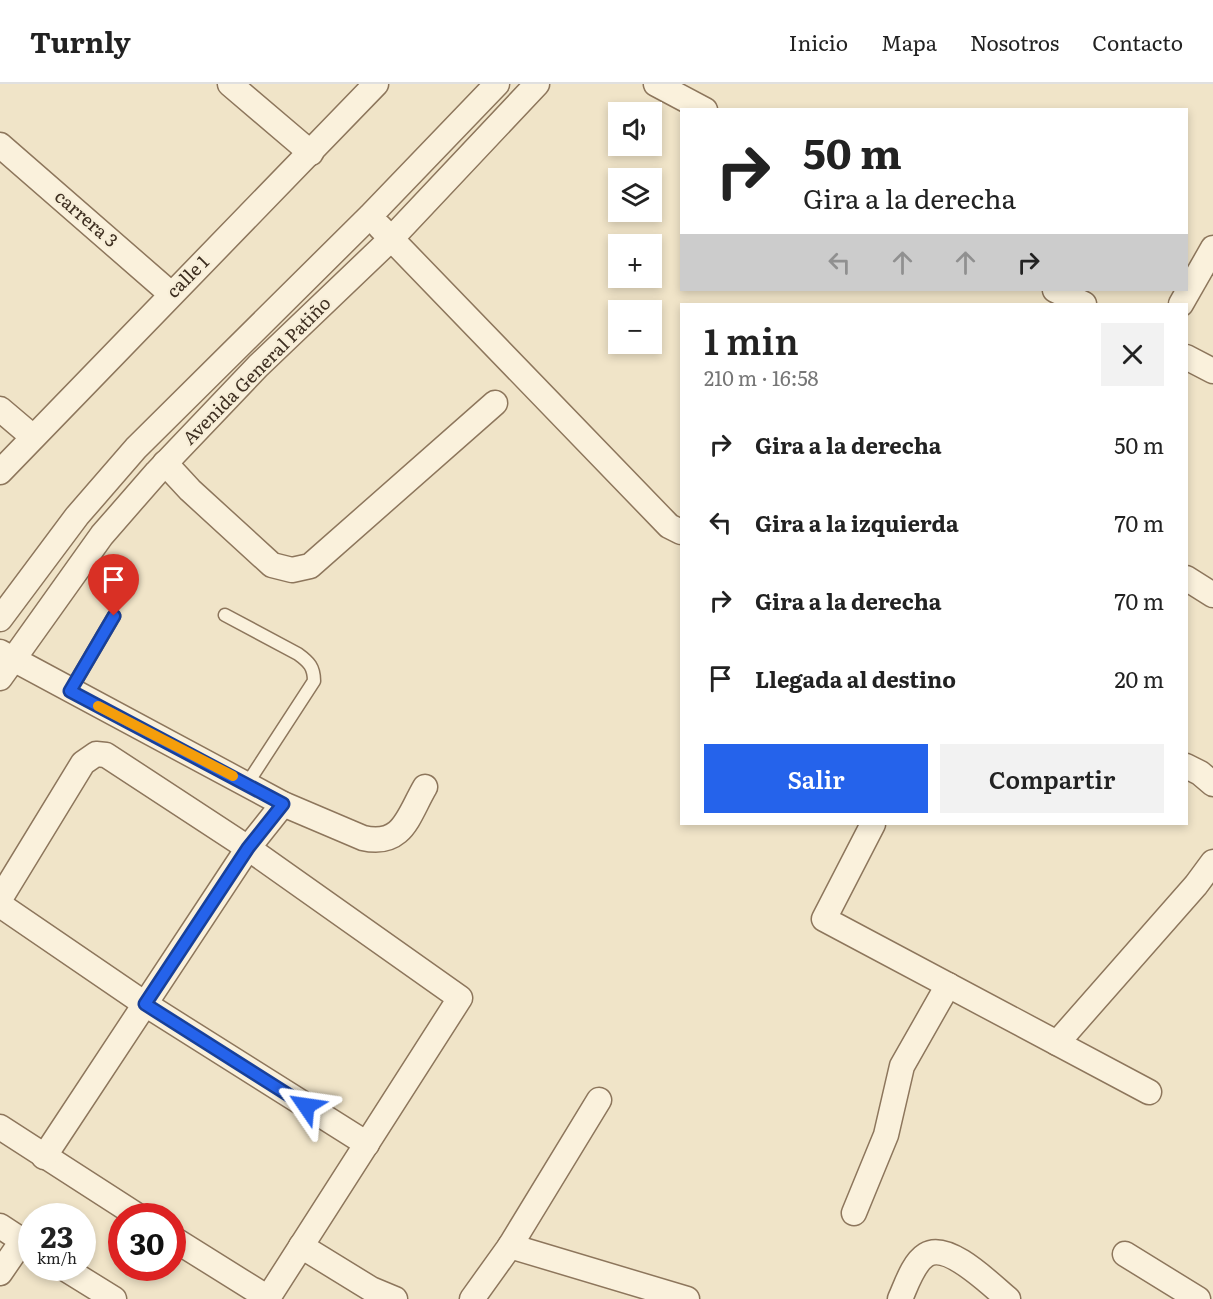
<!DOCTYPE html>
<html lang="es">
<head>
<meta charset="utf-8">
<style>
  body { margin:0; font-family:Literata,serif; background:#f2f2f2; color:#222; height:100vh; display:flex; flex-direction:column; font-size:22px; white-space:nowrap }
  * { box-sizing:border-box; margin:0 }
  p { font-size:20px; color:#767676 }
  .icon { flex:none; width:33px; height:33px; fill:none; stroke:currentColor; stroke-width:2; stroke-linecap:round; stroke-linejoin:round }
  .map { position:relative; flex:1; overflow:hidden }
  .panel { position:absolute; left:680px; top:219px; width:508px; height:522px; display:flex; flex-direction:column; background:#fff; border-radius:0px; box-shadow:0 3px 9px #0003 }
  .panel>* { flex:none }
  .hud { position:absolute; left:680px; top:24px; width:508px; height:183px; border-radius:0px; box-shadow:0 3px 9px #0003; background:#fff; color:#222; overflow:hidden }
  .buttons { position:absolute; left:608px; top:18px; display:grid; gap:12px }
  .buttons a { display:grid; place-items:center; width:54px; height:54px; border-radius:0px; background:#fff; box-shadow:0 3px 9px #0003; font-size:30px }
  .speed { position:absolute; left:18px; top:1119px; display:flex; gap:12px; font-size:30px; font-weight:700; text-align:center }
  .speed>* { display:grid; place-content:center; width:78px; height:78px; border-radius:50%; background:#fff; box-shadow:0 3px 9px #0003; line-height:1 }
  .speed small { font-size:15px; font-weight:400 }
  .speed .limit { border:9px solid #d22; background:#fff; color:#111 }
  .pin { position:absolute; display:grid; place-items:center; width:51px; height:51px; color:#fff; margin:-62px -26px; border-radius:50% 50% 50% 0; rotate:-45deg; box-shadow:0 0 6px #0007 }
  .pin .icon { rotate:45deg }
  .me { position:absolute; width:66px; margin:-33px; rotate:302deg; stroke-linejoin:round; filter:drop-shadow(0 0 4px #0008) }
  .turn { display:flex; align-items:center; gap:21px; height:126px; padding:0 24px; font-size:27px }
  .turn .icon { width:78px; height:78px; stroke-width:2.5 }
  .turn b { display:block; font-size:42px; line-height:51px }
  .lanes { display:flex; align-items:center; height:57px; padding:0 24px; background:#0003; justify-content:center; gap:30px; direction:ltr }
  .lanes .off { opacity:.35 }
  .round { display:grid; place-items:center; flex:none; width:63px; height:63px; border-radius:0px; background:#f2f2f2 }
  .headline { display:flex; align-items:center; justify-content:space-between; height:102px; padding:0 24px }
  h1 { font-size:36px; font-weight:600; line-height:45px }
  .primary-button { display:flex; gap:12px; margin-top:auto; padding:12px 24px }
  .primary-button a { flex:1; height:69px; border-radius:0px; background:#2563eb; color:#fff; font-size:24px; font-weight:600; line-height:69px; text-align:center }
  .primary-button a+a { background:#f2f2f2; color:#222 }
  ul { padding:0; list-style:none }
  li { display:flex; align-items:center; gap:18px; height:78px; padding:0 24px }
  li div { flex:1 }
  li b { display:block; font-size:22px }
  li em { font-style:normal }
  header { display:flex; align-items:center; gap:36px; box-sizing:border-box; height:84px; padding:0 30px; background:#fff; border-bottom:2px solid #e0e0e0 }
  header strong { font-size:28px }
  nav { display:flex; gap:33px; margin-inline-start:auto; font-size:21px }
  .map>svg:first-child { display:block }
</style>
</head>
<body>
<header>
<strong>Turnly</strong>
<nav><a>Inicio</a><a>Mapa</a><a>Nosotros</a><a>Contacto</a></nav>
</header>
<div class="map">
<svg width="1213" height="1215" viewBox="0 0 1213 1215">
  <rect width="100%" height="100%" fill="#f0e4c8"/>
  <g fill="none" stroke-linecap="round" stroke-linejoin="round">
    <g stroke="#8d765c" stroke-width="15">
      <g id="service">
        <path d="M 225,531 L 298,570 C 309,578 314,583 314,597 L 247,700"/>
        <polyline points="70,607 114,532"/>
      </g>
    </g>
    <g stroke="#8d765c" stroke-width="27">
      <g id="minor">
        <polyline points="230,0 311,69"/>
        <polyline points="656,0 705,26"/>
        <polyline points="0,61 171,210"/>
        <polyline points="380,143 669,442 681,448"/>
        <polyline points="1055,206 1084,220"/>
        <polyline points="1181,220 1213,164"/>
        <polyline points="1186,273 1213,287"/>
        <polyline points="0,325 33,353"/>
        <polyline points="165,379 190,406 272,481 292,486 310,482 495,319"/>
        <polyline points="0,388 376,0"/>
        <polyline points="1186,494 1213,511"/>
        <polyline points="0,535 77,432 136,364 370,132 497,0"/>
        <path d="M 0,568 L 283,720 L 363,754 C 403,763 408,732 425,703"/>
        <polyline points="0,594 102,451 157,388 258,282 391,155 537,0"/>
        <polyline points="1186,682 1200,689 1213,700"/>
        <polyline points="873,740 824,835 1149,1008"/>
        <polyline points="0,815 83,679 96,670 106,671 248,764 460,914 268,1214 172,1154"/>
        <polyline points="0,821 145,920 367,1060"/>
        <polyline points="1057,959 1196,801 1213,778"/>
        <polyline points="0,1043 138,1132"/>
        <polyline points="44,1073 248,764 283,720"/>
        <polyline points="854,1129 886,1051 902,982 948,901"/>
        <polyline points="0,1142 32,1163"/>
        <polyline points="301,1162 371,1205 395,1215"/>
        <polyline points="510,1162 687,1215"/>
        <polyline points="1125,1170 1198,1215"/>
        <polyline points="64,1184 114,1215"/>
        <polyline points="0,1189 22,1157"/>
        <polyline points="472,1215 510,1162 599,1016"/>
        <path d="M 900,1215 C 906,1202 913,1179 926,1171 C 948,1157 991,1201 1008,1215"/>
      </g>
    </g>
    <use href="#service" stroke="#faf1dc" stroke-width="12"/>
    <use href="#minor" stroke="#faf1dc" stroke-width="24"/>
  </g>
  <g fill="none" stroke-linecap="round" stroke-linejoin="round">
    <g stroke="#184099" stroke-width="15">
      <polyline id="route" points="114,532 70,607 283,720 248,764 145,920 306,1022"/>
    </g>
    <use href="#route" stroke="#2563eb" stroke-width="10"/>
    <polyline stroke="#f59e0b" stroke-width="10" points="98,622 233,692"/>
  </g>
  <g text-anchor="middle" stroke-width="4.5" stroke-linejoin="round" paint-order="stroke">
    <g font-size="18" fill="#3d2e20" stroke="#f7eed8">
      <text transform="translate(86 135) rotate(41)" y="6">carrera 3</text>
      <text transform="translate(188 193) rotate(-45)" y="6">calle 1</text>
      <text transform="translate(257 287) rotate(-45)" y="6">Avenida General Patiño</text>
    </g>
  </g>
</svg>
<div class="buttons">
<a><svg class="icon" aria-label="sound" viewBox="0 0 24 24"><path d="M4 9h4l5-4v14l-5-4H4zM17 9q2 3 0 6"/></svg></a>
<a><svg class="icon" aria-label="layers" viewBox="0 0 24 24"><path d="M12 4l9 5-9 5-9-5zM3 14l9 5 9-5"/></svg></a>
<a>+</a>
<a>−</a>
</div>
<div class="speed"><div>23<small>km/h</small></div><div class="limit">30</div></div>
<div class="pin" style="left:114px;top:532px;background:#d93025"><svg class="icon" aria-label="arrive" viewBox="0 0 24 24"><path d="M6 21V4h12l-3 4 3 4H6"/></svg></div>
<svg class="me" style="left:306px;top:1022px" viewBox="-20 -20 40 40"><path d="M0-17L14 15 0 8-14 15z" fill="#2563eb" stroke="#fff" stroke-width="4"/></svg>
<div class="hud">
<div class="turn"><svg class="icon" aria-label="right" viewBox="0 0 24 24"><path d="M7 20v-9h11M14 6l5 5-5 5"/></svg><div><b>50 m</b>Gira a la derecha</div></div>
<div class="lanes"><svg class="icon off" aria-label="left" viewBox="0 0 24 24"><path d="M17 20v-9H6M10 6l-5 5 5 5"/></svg><svg class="icon off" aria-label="ahead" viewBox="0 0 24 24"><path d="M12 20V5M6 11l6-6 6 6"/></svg><svg class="icon off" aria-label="ahead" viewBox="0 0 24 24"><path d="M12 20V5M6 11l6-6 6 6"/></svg><svg class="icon" aria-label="right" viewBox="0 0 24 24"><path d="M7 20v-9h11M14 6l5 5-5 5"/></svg></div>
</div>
<section class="panel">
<div class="headline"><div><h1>1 min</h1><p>210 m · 16:58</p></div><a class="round"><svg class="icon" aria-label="close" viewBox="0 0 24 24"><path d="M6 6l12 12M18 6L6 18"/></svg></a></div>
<ul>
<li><svg class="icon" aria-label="right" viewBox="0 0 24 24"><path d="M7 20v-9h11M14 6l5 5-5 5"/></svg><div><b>Gira a la derecha</b></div><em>50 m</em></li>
<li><svg class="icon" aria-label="left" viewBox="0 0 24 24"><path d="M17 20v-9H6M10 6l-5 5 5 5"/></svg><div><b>Gira a la izquierda</b></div><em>70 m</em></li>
<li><svg class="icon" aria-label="right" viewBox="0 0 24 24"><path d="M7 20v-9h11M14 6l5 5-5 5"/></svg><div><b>Gira a la derecha</b></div><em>70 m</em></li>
<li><svg class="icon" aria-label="arrive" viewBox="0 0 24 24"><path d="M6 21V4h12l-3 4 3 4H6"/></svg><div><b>Llegada al destino</b></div><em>20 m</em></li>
</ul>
<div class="primary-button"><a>Salir</a><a>Compartir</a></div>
</section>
</div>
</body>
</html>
